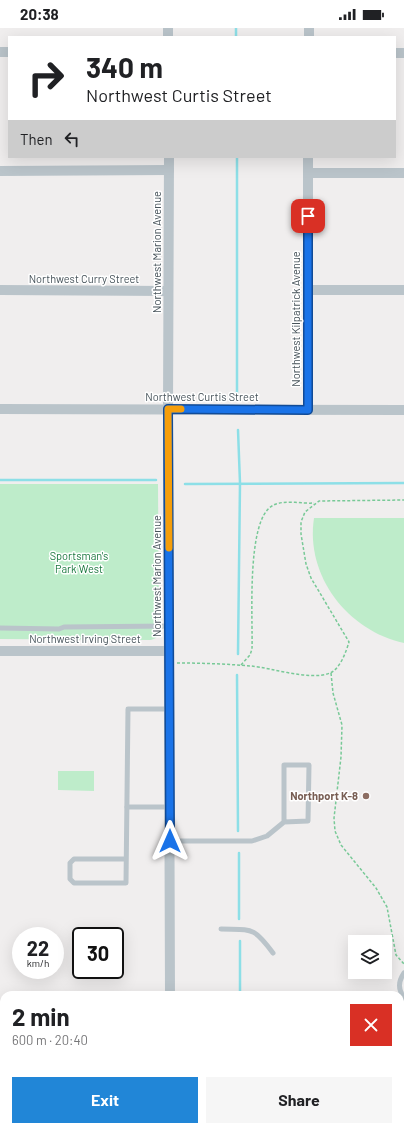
<!DOCTYPE html>
<html lang="en">
<head>
<meta charset="utf-8">
<style>
  body { margin:0; font-family:Barlow,sans-serif; background:#f6f6f6; color:#202124; height:100vh; display:flex; flex-direction:column; font-size:15px; white-space:nowrap }
  * { box-sizing:border-box; margin:0 }
  p { font-size:13px; color:#757577 }
  .icon { flex:none; width:22px; height:22px; fill:none; stroke:currentColor; stroke-width:2; stroke-linecap:round; stroke-linejoin:round }
  .map { position:relative; flex:1; overflow:hidden }
  .drawer { position:absolute; left:0px; top:963px; width:404px; height:140px; display:flex; flex-direction:column; background:#fff; border-radius:12px 12px 0 0; box-shadow:0 4px 16px #0002 }
  .drawer>* { flex:none }
  .banner { position:absolute; left:8px; top:8px; width:388px; height:122px; border-radius:0px; box-shadow:0 4px 16px #0002; background:#fff; color:#202124; overflow:hidden }
  .tools { position:absolute; left:348px; top:907px; display:grid; gap:8px }
  .tools a { display:grid; place-items:center; width:44px; height:44px; border-radius:0px; background:#fff; box-shadow:0 4px 16px #0002; font-size:20px }
  .speed { position:absolute; left:12px; top:899px; display:flex; gap:8px; font-size:20px; font-weight:700; text-align:center }
  .speed>* { display:grid; place-content:center; width:52px; height:52px; border-radius:50%; background:#fff; box-shadow:0 4px 16px #0002; line-height:1 }
  .speed small { font-size:10px; font-weight:400 }
  .speed .limit { border:2px solid #111; border-radius:6px; background:#fff; color:#111 }
  .pin { position:absolute; display:grid; place-items:center; width:34px; height:34px; color:#fff; margin:-17px; border-radius:8px; box-shadow:0 2px 6px #0006 }
  .me { position:absolute; width:44px; margin:-22px; rotate:0deg; stroke-linejoin:round; filter:drop-shadow(0 0 3px #0008) }
  .turn { display:flex; align-items:center; gap:14px; height:84px; padding:0 12px; font-size:18px }
  .turn .icon { width:52px; height:52px; stroke-width:2.5 }
  .turn b { display:block; font-size:28px; line-height:34px }
  .then { display:flex; align-items:center; height:38px; padding:0 12px; background:#0003; gap:8px; font-size:15px }
  .round { display:grid; place-items:center; flex:none; width:42px; height:42px; border-radius:0px; background:#f6f6f6 }
  .head { display:flex; align-items:center; justify-content:space-between; height:68px; padding:0 12px }
  h1 { font-size:24px; font-weight:700; line-height:30px }
  .cta { display:flex; gap:8px; margin-top:auto; padding:8px 12px }
  .cta a { flex:1; height:46px; border-radius:0px; background:#2186d7; color:#fff; font-size:16px; font-weight:700; line-height:46px; text-align:center }
  .cta a+a { background:#f6f6f6; color:#202124 }
  .status { display:flex; justify-content:space-between; align-items:center; height:28px; padding:0 20px; background:#fff; direction:ltr }
  .status svg { height:11px; fill:currentColor }
  .map>svg:first-child { display:block }
</style>
</head>
<body>
<div class="status"><b>20:38</b><svg viewBox="0 0 49 12"><path d="M0 12V9h3v3zM5 12V6h3v6zM10 12V3h3v9zM15 12V0h3v12zM26 1h20v11H26zM47 4h2v5h-2z"/></svg></div>
<div class="map">
<svg width="404" height="1103" viewBox="0 0 404 1103">
  <rect width="100%" height="100%" fill="#f0eeee"/>
  <g fill="#beecca">
    <polygon points="0,456 158,456 159,604 156,610 151,612 0,611"/>
    <path d="M 314,490 L 404,490 L 404,615 C 348,603 305,548 314,490 Z"/>
    <polygon points="58,743 94,743 94,763 58,762"/>
  </g>
  <g fill="none" stroke-linecap="round" stroke-linejoin="round">
    <g stroke="#8ddfe7" stroke-width="2.5">
      <polyline points="236,0 236,9"/>
      <polyline points="237,129 237,367"/>
      <polyline points="238,402 240,455 238,626"/>
      <polyline points="0,452 156,452"/>
      <polyline points="185,456 404,455"/>
      <polyline points="237,647 238,803"/>
      <polyline points="239,825 239,891"/>
      <polyline points="240,967 240,913"/>
      <polyline points="0,1017 4,1017"/>
      <polyline points="400,1019 404,1019"/>
    </g>
    <g stroke="#78c997" stroke-width="1.5" stroke-dasharray="3 2" stroke-linecap="butt">
      <path d="M 177,635 C 202,635 227,636 251,638 C 272,640 311,653 330,645 C 340,641 346,624 349,614 L 311,550 L 306,536 L 301,506 L 301,494 L 305,484 L 319,473 L 404,472"/>
      <path d="M 241,637 L 250,627 L 252,621 C 253,592 246,493 272,478 C 282,471 302,476 314,475"/>
      <polyline points="331,645 333,665 342,697 341,729 334,790 335,803 341,817 376,860 387,879 396,927 404,936"/>
    </g>
    <g stroke="#bac4ca" stroke-width="5">
      <polyline points="0,600 59,601 64,599 169,598"/>
      <polyline points="127,779 170,779"/>
      <polyline points="170,813 252,813 267,808 284,794 308,793 309,737 284,737 284,794"/>
      <polyline points="126,831 74,831 70,835 70,851 74,855 126,855 128,681 169,681"/>
      <path d="M 221,901 C 252,902 253,898 273,925"/>
      <path d="M 404,945 C 398,954 398,961 404,970"/>
    </g>
    <g stroke="#bac4ca" stroke-width="10">
      <polyline points="168,9 168,0"/>
      <polyline points="309,9 309,0"/>
      <polyline points="0,24 9,24"/>
      <polyline points="395,25 404,25"/>
      <polyline points="169,129 168,381 170,967"/>
      <polyline points="308,129 308,382"/>
      <polyline points="0,143 169,142"/>
      <polyline points="308,145 404,145"/>
      <polyline points="0,262 168,263"/>
      <polyline points="308,262 404,262"/>
      <polyline points="0,381 404,382"/>
      <polyline points="0,623 169,623"/>
      <polyline points="141,1103 141,1099"/>
    </g>
    <g stroke="#bac7cf" stroke-width="14">
      <polyline points="400,1095 404,1095"/>
      <polyline points="0,1096 4,1096"/>
    </g>
  </g>
  <g fill="none" stroke-linecap="round" stroke-linejoin="round">
    <g stroke="#114b97" stroke-width="10">
      <polyline id="route" points="170,813 168,381 308,382 308,188"/>
    </g>
    <use href="#route" stroke="#1a73e8" stroke-width="7"/>
    <polyline stroke="#f59e0b" stroke-width="7" points="169,520 168,381 181,381"/>
  </g>
  <circle fill="#8d6e63" stroke="#fff" stroke-width="1.5" cx="366" cy="768" r="4"/>
  <g text-anchor="middle" stroke-width="3" stroke-linejoin="round" paint-order="stroke">
    <g font-size="11" fill="#47535a" stroke="#fff">
      <text transform="translate(157 224) rotate(-90)" y="4">Northwest Marion Avenue</text>
      <text x="84" y="255">Northwest Curry Street</text>
      <text transform="translate(296 291) rotate(-90)" y="4">Northwest Kilpatrick Avenue</text>
      <text x="202" y="373">Northwest Curtis Street</text>
      <text transform="translate(157 548) rotate(-90)" y="4">Northwest Marion Avenue</text>
      <text x="85" y="615">Northwest Irving Street</text>
    </g>
    <g font-size="11" fill="#1b783f" stroke="#fff">
      <text x="79" y="532">Sportsman's<tspan x="79" dy="13">Park West</tspan></text>
    </g>
    <g font-size="11" font-weight="bold" fill="#785e54" stroke="#fff" text-anchor="end">
      <text x="358" y="772">Northport K-8</text>
    </g>
  </g>
</svg>
<div class="tools">
<a><svg class="icon" aria-label="layers" viewBox="0 0 24 24"><path d="M12 4l9 5-9 5-9-5zM3 14l9 5 9-5"/></svg></a>
</div>
<div class="speed"><div>22<small>km/h</small></div><div class="limit">30</div></div>
<div class="pin" style="left:308px;top:188px;background:#d93025"><svg class="icon" aria-label="arrive" viewBox="0 0 24 24"><path d="M6 21V4h12l-3 4 3 4H6"/></svg></div>
<svg class="me" style="left:170px;top:813px" viewBox="-20 -20 40 40"><path d="M0-17L14 15 0 8-14 15z" fill="#1a73e8" stroke="#fff" stroke-width="4"/></svg>
<div class="banner">
<div class="turn"><svg class="icon" aria-label="right" viewBox="0 0 24 24"><path d="M7 20v-9h11M14 6l5 5-5 5"/></svg><div><b>340 m</b>Northwest Curtis Street</div></div>
<div class="then">Then<svg class="icon" aria-label="left" viewBox="0 0 24 24"><path d="M17 20v-9H6M10 6l-5 5 5 5"/></svg></div>
</div>
<section class="drawer">
<div class="head"><div><h1>2 min</h1><p>600 m · 20:40</p></div><a class="round" style="background:#d93025;color:#fff"><svg class="icon" aria-label="close" viewBox="0 0 24 24"><path d="M6 6l12 12M18 6L6 18"/></svg></a></div>
<div class="cta"><a>Exit</a><a>Share</a></div>
</section>
</div>
</body>
</html>
